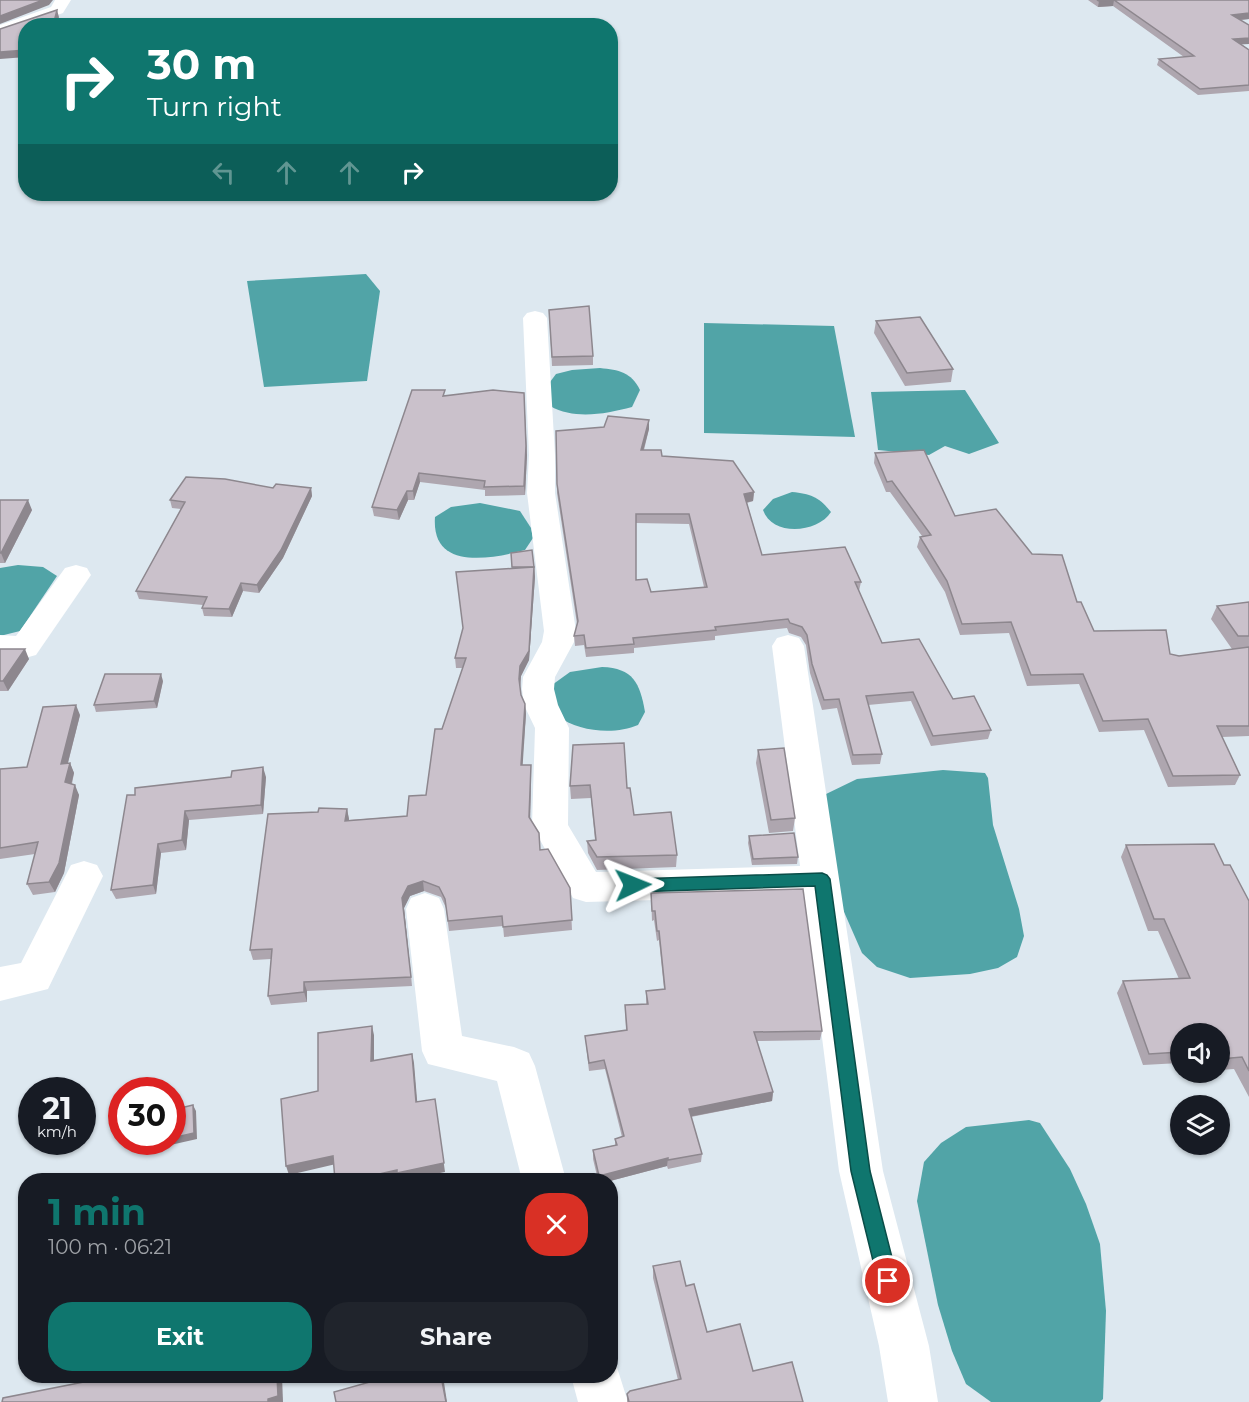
<!DOCTYPE html>
<html lang="en">
<head>
<meta charset="utf-8">
<style>
  body { margin:0; font-family:Montserrat,sans-serif; background:#20242c; color:#f1f3f6; height:100vh; display:flex; flex-direction:column; font-size:22px; white-space:nowrap }
  * { box-sizing:border-box; margin:0 }
  p { font-size:20px; color:#9ea1a6 }
  .icon { flex:none; width:33px; height:33px; fill:none; stroke:currentColor; stroke-width:2; stroke-linecap:round; stroke-linejoin:round }
  .map { position:relative; flex:1; overflow:hidden }
  .details { position:absolute; left:18px; top:1173px; width:600px; height:210px; display:flex; flex-direction:column; background:#171b24; border-radius:24px; box-shadow:0 2px 4px #0004 }
  .details>* { flex:none }
  .guide { position:absolute; left:18px; top:18px; width:600px; height:183px; border-radius:24px; box-shadow:0 2px 4px #0004; background:#0f766e; color:#fff; overflow:hidden }
  .fabs { position:absolute; left:1170px; top:1023px; display:grid; gap:12px }
  .fabs a { display:grid; place-items:center; width:60px; height:60px; border-radius:50%; background:#171b24; box-shadow:0 2px 4px #0004; font-size:30px }
  .speed { position:absolute; left:18px; top:1077px; display:flex; gap:12px; font-size:30px; font-weight:700; text-align:center }
  .speed>* { display:grid; place-content:center; width:78px; height:78px; border-radius:50%; background:#171b24; box-shadow:0 2px 4px #0004; line-height:1 }
  .speed small { font-size:15px; font-weight:400 }
  .speed .limit { border:9px solid #d22; background:#fff; color:#111 }
  .pin { position:absolute; display:grid; place-items:center; width:51px; height:51px; color:#fff; margin:-26px; border:3px solid #fff; border-radius:50%; box-shadow:0 2px 6px #0007 }
  .me { position:absolute; width:66px; margin:-33px; rotate:88deg; stroke-linejoin:round; filter:drop-shadow(0 0 4px #0008) }
  .turn { display:flex; align-items:center; gap:21px; height:126px; padding:0 30px; font-size:27px }
  .turn .icon { width:78px; height:78px; stroke-width:2.5 }
  .turn b { display:block; font-size:42px; line-height:51px }
  .lanes { display:flex; align-items:center; height:57px; padding:0 30px; background:#0003; justify-content:center; gap:30px; direction:ltr }
  .lanes .off { opacity:.35 }
  .round { display:grid; place-items:center; flex:none; width:63px; height:63px; border-radius:24px; background:#20242c }
  .overview { display:flex; align-items:center; justify-content:space-between; height:102px; padding:0 30px }
  h1 { font-size:36px; font-weight:700; line-height:45px; color:#0f766e }
  .cta { display:flex; gap:12px; margin-top:auto; padding:12px 30px }
  .cta a { flex:1; height:69px; border-radius:24px; background:#0f766e; color:#fff; font-size:24px; font-weight:700; line-height:69px; text-align:center }
  .cta a+a { background:#20242c; color:#f1f3f6 }
  .map>svg:first-child { display:block }
</style>
</head>
<body>
<div class="map">
<svg width="1249" height="1402" viewBox="0 0 1249 1402">
  <rect width="100%" height="100%" fill="#dde8f0"/>
  <g fill="#51a4a7">
    <polygon points="366,274 380,291 367,381 264,387 247,281"/>
    <polygon points="704,323 834,326 855,437 704,433"/>
    <path d="M 600,368 C 619,370 631,372 640,390 L 632,407 C 605,414 575,420 550,406 L 550,382 L 556,374 L 572,370 Z"/>
    <polygon points="965,390 999,443 969,454 945,446 929,455 878,450 871,392"/>
    <path d="M 792,492 C 811,494 819,497 831,512 C 818,533 772,537 763,510 L 773,499 Z"/>
    <path d="M 480,503 L 520,511 L 531,528 L 533,538 L 525,550 C 491,559 431,571 435,517 L 451,507 Z"/>
    <polygon points="18,565 43,567 57,576 20,631 0,636 0,568"/>
    <path d="M 602,667 C 633,668 640,683 645,712 L 638,725 C 615,735 578,732 558,716 L 552,685 L 570,672 Z"/>
    <polygon points="943,770 985,773 988,778 993,825 1019,909 1024,936 1017,957 998,968 970,974 910,978 877,967 862,953 834,889 824,795 857,779"/>
    <polygon points="1029,1120 1040,1123 1070,1169 1086,1204 1100,1244 1106,1311 1103,1399 1100,1402 991,1402 966,1384 952,1351 938,1305 917,1201 924,1162 941,1143 966,1127"/>
  </g>
  <g fill="none" stroke-linecap="round" stroke-linejoin="round">
    <g fill="#fff" fill-rule="evenodd">
      <polygon points="55,0 71,0 63,13 0,35 0,25 51,7"/>
      <polygon points="535,311 543,313 547,318 555,455 555,493 576,631 574,642 555,677 554,689 558,705 569,728 568,825 596,872 800,866 772,646 777,638 788,635 799,638 804,646 883,1171 929,1346 938,1402 888,1402 879,1346 839,1171 804,896 586,902 573,898 532,826 535,728 524,705 522,689 523,677 542,642 544,631 527,493 529,455 523,318 527,313"/>
      <polygon points="76,565 87,568 91,575 36,655 25,658 0,657 0,635 16,636 65,568"/>
      <polygon points="84,861 97,865 103,876 48,989 0,1001 0,967 21,963 71,865"/>
      <polygon points="425,893 439,898 444,909 462,1036 514,1047 529,1053 535,1066 566,1180 522,1180 497,1081 428,1064 422,1051 406,909 411,898"/>
      <polygon points="610,1357 614,1358 628,1402 578,1402 571,1376 610,1376"/>
    </g>
  </g>
  <g fill="#aea6af" fill-rule="evenodd">
    <polygon points="1088,0 1249,0 1249,19 1240,20 1249,25 1249,44 1241,44 1249,50 1249,91 1198,95 1157,65 1159,59 1184,57 1113,6 1098,7"/>
    <polygon points="549,310 593,356 593,365 552,366"/>
    <polygon points="876,321 953,369 951,382 905,386 874,333"/>
    <polygon points="445,396 527,455 525,495 485,496 485,490 420,482 414,500 408,500 399,520 374,516 372,507"/>
    <path d="M 649,420 L 649,429 L 644,450 L 662,456 L 754,492 L 753,501 L 747,503 L 762,555 L 861,582 L 859,591 L 882,643 L 991,730 L 988,739 L 931,746 L 911,701 L 868,705 L 882,754 L 880,764 L 852,765 L 837,708 L 822,710 L 810,673 L 806,645 L 801,637 L 789,633 L 787,628 L 715,636 L 715,640 L 634,648 L 634,653 L 586,657 L 584,645 L 575,646 L 574,636 L 577,624 L 557,493 L 556,431 L 604,427 ZM 636,523 L 689,524 L 704,587 L 651,592 L 636,580 Z"/>
    <polygon points="875,453 955,516 1032,554 1077,602 1094,631 1170,654 1179,656 1232,649 1211,619 1217,606 1249,602 1249,736 1222,737 1240,775 1235,785 1168,787 1144,730 1099,732 1079,684 1027,686 1009,633 960,635 945,592 917,547 920,537 922,536 890,492 886,492 874,463"/>
    <polygon points="273,488 311,488 312,496 283,558 259,593 243,591 232,617 204,616 202,608 203,605 139,599 136,591 181,509 172,508 170,500"/>
    <polygon points="0,500 32,510 5,563 0,563"/>
    <polygon points="511,553 534,567 535,577 529,660 521,676 520,687 521,695 525,704 526,714 522,765 531,765 531,775 530,819 540,850 570,888 572,930 504,937 503,926 449,931 446,908 441,897 424,891 410,896 404,908 412,986 307,991 307,1002 271,1005 268,996 271,959 253,960 250,950 318,812 347,809 349,820 407,816 426,795 442,729 463,668 456,668 455,658 512,569"/>
    <polygon points="0,649 29,659 8,691 0,691"/>
    <polygon points="163,681 157,708 96,712 94,705"/>
    <polygon points="80,715 68,763 70,763 74,773 72,784 79,795 64,873 55,892 33,895 27,884 35,854 0,859 0,769 27,767"/>
    <polygon points="573,745 634,815 677,855 676,867 597,870 588,853 587,841 595,840 591,798 571,799 570,786"/>
    <polygon points="758,750 795,818 793,831 769,833 756,763"/>
    <polygon points="266,777 263,814 189,820 186,850 161,853 156,894 116,899 111,890 135,795"/>
    <polygon points="749,836 798,857 797,864 752,865 748,843"/>
    <polygon points="1126,845 1224,865 1249,901 1249,1097 1234,1069 1220,1070 1220,1034 1180,1034 1180,1063 1143,1065 1117,993 1123,981 1179,979 1158,931 1148,931 1121,857"/>
    <polygon points="651,893 822,1031 820,1040 757,1041 773,1092 772,1101 691,1117 702,1154 701,1162 668,1169 667,1166 610,1181 598,1180 593,1159 593,1150 615,1145 615,1139 622,1137 605,1069 589,1071 585,1036 626,1030 625,1005 646,1004 646,991 664,989 659,940 657,941 654,920 652,921"/>
    <polygon points="653,1266 686,1286 707,1332 753,1371 803,1402 627,1402 627,1394 678,1380 653,1278"/>
  </g>
  <g fill="#8d878e">
    <polygon points="43,0 53,0 49,5 0,24 0,16"/>
    <polygon points="1114,0 1113,6 1098,7 1099,1"/>
    <polygon points="57,10 59,17 57,26 53,26"/>
    <polygon points="1249,13 1249,19 1230,21 1232,15"/>
    <polygon points="1249,38 1249,44 1231,45 1233,39"/>
    <polygon points="26,50 26,57 0,59 0,52"/>
    <polygon points="524,393 527,455 525,495 524,486"/>
    <polygon points="649,420 649,429 641,459 641,450"/>
    <polygon points="419,473 420,482 414,500 413,491"/>
    <polygon points="311,488 312,496 283,558 259,593 257,585"/>
    <polygon points="407,491 408,500 399,520 397,510"/>
    <polygon points="754,492 753,501 743,503 744,494"/>
    <polygon points="28,500 32,510 5,563 1,553"/>
    <polygon points="534,567 535,577 529,660 521,676 520,689 519,679 520,666"/>
    <polygon points="241,583 243,591 232,617 229,609"/>
    <polygon points="25,649 29,659 8,691 3,681"/>
    <polygon points="161,674 163,681 157,708 154,701"/>
    <polygon points="525,704 526,714 522,775 521,765"/>
    <polygon points="76,705 80,715 65,774 61,764"/>
    <polygon points="70,763 74,773 69,793 65,782"/>
    <polygon points="531,765 531,775 530,827 529,817"/>
    <polygon points="263,767 266,777 263,814 261,805"/>
    <polygon points="75,785 79,795 64,873 55,892 49,882"/>
    <polygon points="347,809 349,819 347,831 345,821"/>
    <polygon points="185,811 189,820 186,850 182,840"/>
    <polygon points="158,844 161,853 156,894 153,885"/>
    <polygon points="423,881 424,891 410,896 404,908 412,986 411,977 402,898 408,886"/>
    <polygon points="304,982 307,991 307,1002 304,992"/>
    <polygon points="372,1026 374,1035 374,1070 371,1061"/>
    <polygon points="412,1054 414,1063 418,1111 416,1102"/>
    <polygon points="773,1092 772,1101 688,1117 689,1109"/>
    <polygon points="435,1099 445,1172 405,1180 399,1180 399,1179 392,1180 353,1180"/>
    <polygon points="193,1105 196,1111 197,1139 135,1153 132,1147 156,1142 172,1142 172,1138"/>
    <polygon points="333,1156 336,1164 289,1175 286,1166"/>
    <polygon points="668,1158 667,1166 610,1181 599,1180 599,1176"/>
    <polygon points="277,1376 282,1376 283,1402 268,1402 268,1399"/>
    <polygon points="441,1376 443,1376 447,1402 446,1402"/>
  </g>
  <g fill="#cac1cb" stroke="#8d878e" stroke-width="1.5" fill-rule="evenodd">
    <polygon points="0,0 43,0 0,16"/>
    <polygon points="1097,0 1249,0 1249,13 1232,15 1249,25 1249,38 1233,39 1249,50 1249,85 1200,89 1159,59 1194,56 1114,0 1099,1"/>
    <polygon points="57,10 53,26 26,26 26,50 0,52 0,29"/>
    <polygon points="589,306 593,356 552,357 549,310"/>
    <polygon points="920,317 953,369 907,373 876,321"/>
    <polygon points="412,390 445,390 443,396 493,390 524,393 526,446 524,486 484,487 485,481 419,473 413,491 407,491 397,510 372,507"/>
    <path d="M 608,416 L 649,420 L 641,450 L 661,450 L 662,456 L 733,461 L 754,492 L 744,494 L 762,555 L 845,547 L 861,582 L 855,582 L 882,643 L 919,639 L 953,699 L 974,696 L 991,730 L 933,736 L 913,692 L 866,696 L 882,754 L 853,755 L 839,699 L 824,700 L 812,664 L 807,635 L 802,627 L 790,623 L 788,619 L 715,627 L 716,630 L 633,638 L 634,644 L 586,648 L 584,635 L 574,636 L 578,621 L 557,484 L 556,431 L 604,427 ZM 636,514 L 689,514 L 707,587 L 651,592 L 647,579 L 636,580 Z"/>
    <polygon points="924,450 955,516 996,509 1032,554 1062,555 1077,602 1081,602 1094,631 1166,630 1170,654 1179,656 1249,647 1249,726 1217,726 1240,775 1173,776 1148,719 1103,721 1083,674 1031,675 1011,622 962,624 947,581 920,537 931,535 892,481 887,482 875,453"/>
    <polygon points="186,477 225,479 273,488 276,484 311,488 281,550 257,585 241,583 229,609 202,608 207,597 136,591 185,502 170,500"/>
    <polygon points="0,500 28,500 1,553 0,553"/>
    <polygon points="532,550 534,567 512,567 511,553"/>
    <polygon points="534,567 529,651 520,666 519,679 521,695 525,704 521,765 531,765 529,817 539,833 540,850 548,849 570,888 572,920 503,927 502,916 448,921 445,899 439,887 423,881 408,886 402,898 411,977 304,982 304,992 268,996 272,949 250,950 268,814 318,812 319,808 347,809 345,821 407,816 409,796 426,795 435,729 442,729 466,658 455,658 463,628 456,572"/>
    <polygon points="1249,602 1249,636 1238,636 1217,606"/>
    <polygon points="0,649 25,649 3,681 0,681"/>
    <polygon points="105,674 161,674 154,701 94,705"/>
    <polygon points="76,705 61,764 70,763 65,782 75,785 59,863 49,882 27,884 38,842 0,848 0,769 27,767 43,707"/>
    <polygon points="624,743 627,788 630,788 634,815 671,812 677,855 597,857 587,841 596,840 590,785 570,786 573,745"/>
    <polygon points="784,748 795,818 771,820 758,750"/>
    <polygon points="263,767 261,805 185,811 182,840 158,844 153,885 111,890 127,795 135,795 135,788 231,777 232,771"/>
    <polygon points="794,833 798,857 753,859 749,836"/>
    <polygon points="1214,844 1224,865 1230,865 1249,901 1249,1071 1242,1057 1220,1059 1220,1034 1180,1034 1180,1052 1149,1054 1123,981 1190,978 1164,919 1154,919 1126,845"/>
    <polygon points="803,889 822,1031 754,1032 773,1092 689,1109 702,1154 668,1160 668,1158 599,1176 593,1150 617,1145 615,1139 624,1136 604,1060 589,1063 585,1036 627,1030 625,1005 648,1004 646,991 665,989 659,931 657,931 655,911 652,911 651,893"/>
    <polygon points="372,1026 371,1061 412,1054 416,1102 435,1099 444,1163 397,1173 397,1170 353,1180 335,1180 333,1156 286,1166 281,1099 318,1091 318,1033"/>
    <polygon points="193,1105 194,1133 172,1138 172,1110"/>
    <polygon points="132,1142 156,1142 132,1147"/>
    <polygon points="680,1261 686,1286 694,1284 707,1332 740,1324 753,1371 792,1362 803,1402 629,1402 627,1394 630,1391 681,1379 653,1266"/>
    <polygon points="114,1376 277,1376 278,1396 268,1399 268,1402 2,1402 3,1398"/>
    <polygon points="391,1376 441,1376 446,1402 336,1402 334,1392"/>
  </g>
  <polygon fill="#0f766e" stroke="#0a4d48" stroke-width="1.5" points="822,873 827,875 830,879 870,1171 898,1281 895,1287 888,1290 881,1287 878,1281 851,1171 815,886 633,892 628,890 625,885 628,881 633,879"/>
</svg>
<div class="fabs">
<a><svg class="icon" aria-label="sound" viewBox="0 0 24 24"><path d="M4 9h4l5-4v14l-5-4H4zM17 9q2 3 0 6"/></svg></a>
<a><svg class="icon" aria-label="layers" viewBox="0 0 24 24"><path d="M12 4l9 5-9 5-9-5zM3 14l9 5 9-5"/></svg></a>
</div>
<div class="speed"><div>21<small>km/h</small></div><div class="limit">30</div></div>
<div class="pin" style="left:888px;top:1281px;background:#d93025"><svg class="icon" aria-label="arrive" viewBox="0 0 24 24"><path d="M6 21V4h12l-3 4 3 4H6"/></svg></div>
<svg class="me" style="left:633px;top:885px" viewBox="-20 -20 40 40"><path d="M0-17L14 15 0 8-14 15z" fill="#0f766e" stroke="#fff" stroke-width="4"/></svg>
<div class="guide">
<div class="turn"><svg class="icon" aria-label="right" viewBox="0 0 24 24"><path d="M7 20v-9h11M14 6l5 5-5 5"/></svg><div><b>30 m</b>Turn right</div></div>
<div class="lanes"><svg class="icon off" aria-label="left" viewBox="0 0 24 24"><path d="M17 20v-9H6M10 6l-5 5 5 5"/></svg><svg class="icon off" aria-label="ahead" viewBox="0 0 24 24"><path d="M12 20V5M6 11l6-6 6 6"/></svg><svg class="icon off" aria-label="ahead" viewBox="0 0 24 24"><path d="M12 20V5M6 11l6-6 6 6"/></svg><svg class="icon" aria-label="right" viewBox="0 0 24 24"><path d="M7 20v-9h11M14 6l5 5-5 5"/></svg></div>
</div>
<section class="details">
<div class="overview"><div><h1>1 min</h1><p>100 m · 06:21</p></div><a class="round" style="background:#d93025;color:#fff"><svg class="icon" aria-label="close" viewBox="0 0 24 24"><path d="M6 6l12 12M18 6L6 18"/></svg></a></div>
<div class="cta"><a>Exit</a><a>Share</a></div>
</section>
</div>
</body>
</html>
